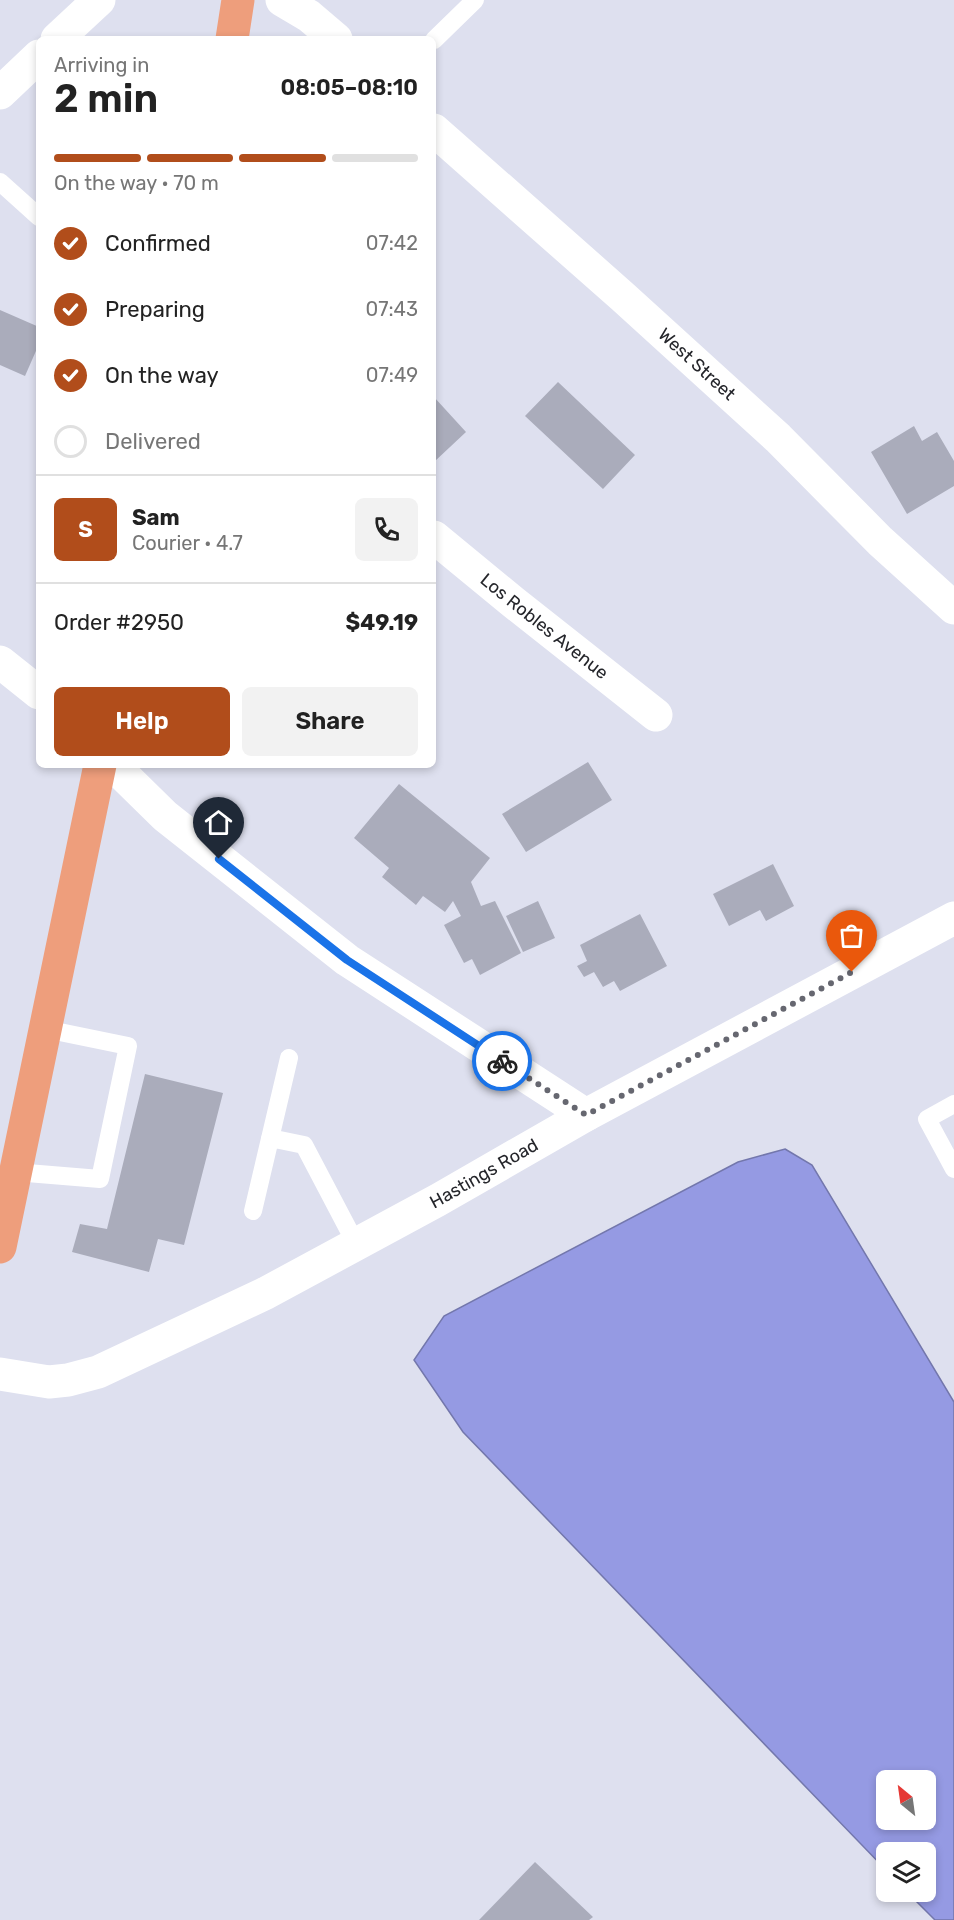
<!DOCTYPE html>
<meta charset="utf-8">
<style>
:root{--surface:#fff;--page:#f2f2f2;--text:#222;--muted:#767676;--line:#e0e0e0;--accent:#b14d1b}
body{margin:0;font-family:Rubik,sans-serif;background:var(--page);color:var(--text);height:100vh;display:flex;flex-direction:column;font-size:22px;white-space:nowrap}
*{box-sizing:border-box;margin:0}
p{font-size:20px;color:var(--muted)}
.icon{flex:none;width:33px;height:33px;fill:none;stroke:currentColor;stroke-width:2;stroke-linecap:round;stroke-linejoin:round}
.map{position:relative;flex:1;overflow:hidden}
.panel{position:absolute;left:36px;top:36px;width:400px;height:732px;display:flex;flex-direction:column;background:var(--surface);border-radius:9px;box-shadow:0 3px 9px #0003}
.panel>*{flex:none}
.needle{width:39px;rotate:331deg}
.fabs{position:absolute;left:876px;top:1770px;display:grid;gap:12px}
.fabs a{display:grid;place-items:center;width:60px;height:60px;border-radius:9px;background:var(--surface);box-shadow:0 3px 9px #0003;font-size:30px}
.pin{position:absolute;display:grid;place-items:center;width:51px;height:51px;color:#fff;margin:-62px -26px;border-radius:50% 50% 50% 0;rotate:-45deg;box-shadow:0 0 6px #0007}
.pin .icon{rotate:45deg}
.courier{position:absolute;display:grid;place-items:center;width:60px;height:60px;margin:-30px;border:4px solid #1a73e8;border-radius:50%;background:#fff;color:#222;box-shadow:0 2px 8px #0007}
.summary em{font-style:normal;font-weight:600}
.summary div{display:flex;flex-direction:column-reverse}
.summary{display:flex;align-items:center;justify-content:space-between;height:102px;padding:0 18px}
h1{font-size:39px;font-weight:600;line-height:45px}
.bar{display:grid;grid-template-columns:repeat(4,1fr);gap:9px 6px;align-content:center;height:72px;padding:0 18px}
.bar i{height:8px;border-radius:4px;background:var(--line)}
.bar .active{background:var(--accent)}
.bar p{grid-column:span 4}
.line{display:flex;align-items:center;gap:15px;padding:0 18px;border-top:2px solid var(--line)}
.line div{flex:1}
.round{display:grid;place-items:center;flex:none;width:63px;height:63px;border-radius:9px;background:var(--page)}
ol{padding:0 18px;list-style:none}
li{display:flex;align-items:center;gap:18px;height:66px}
li p{margin-inline-start:auto}
li .icon{padding:6px;border-radius:50%;background:var(--accent);color:#fff;stroke-width:4}
li:last-child{color:var(--muted)}
li i{width:33px;height:33px;border:3px solid var(--line);border-radius:50%}
.button{display:flex;gap:12px;margin-top:auto;padding:12px 18px}
.button a{flex:1;height:69px;border-radius:9px;background:var(--accent);color:#fff;font-size:24px;font-weight:600;line-height:69px;text-align:center}
.button a+a{background:var(--page);color:var(--text)}
.map>svg:first-child{display:block}
.water{fill:#959ae3;stroke:#7377ac;stroke-width:1.5;fill-rule:evenodd}
.building{fill:#aaacbb}
.lines{fill:none;stroke-linecap:round;stroke-linejoin:round}
.service{stroke:#fff;stroke-width:18}
.minor{stroke:#fff;stroke-width:33}
.tertiary{stroke:#fff;stroke-width:33}
.trunk{stroke:#ee9e7c;stroke-width:33}
.done{stroke:#666770;stroke-width:6;stroke-dasharray:0 10.8}
.route{stroke:#1a73e8;stroke-width:8}
.labels{text-anchor:middle;dominant-baseline:central;stroke-width:6;stroke-linejoin:round;paint-order:stroke}
.street-label{font-size:18px;fill:#25262b;stroke:#fff}
</style>
<div class="map">
<svg width="954" height="1920" viewBox="0 0 954 1920">
<rect width="100%" height="100%" fill="#dee0ef"/>
<!-- water -->
<path class="water" d="M785 1149 812 1165 954 1402V1920H935L907 1892H926V1852H886V1870L463 1432 414 1360 444 1316 738 1162ZM886 1780H926V1820H886Z"/>
<!-- building -->
<path class="building" d="M0 310 39 327V344L25 376 0 365Z
M558 382 635 455 603 489 525 416Z
M434 397 466 432 434 462Z
M914 426 922 441 937 432 954 461V486L907 514 871 452Z
M588 762 612 800 526 852 502 814Z
M399 784 490 858 471 882 481 906 495 901 521 953 480 975 472 959 464 963 444 925 461 916 453 901 445 912 423 896 416 905 382 877 389 868 354 838Z
M773 864 794 906 766 921 760 910 729 926 713 894Z
M538 901 555 938 523 952 506 916Z
M640 914 667 966 620 991 614 981 603 987 594 972 584 977 577 966 587 961 580 945Z
M145 1074 223 1093 184 1245 158 1239 149 1272 72 1252 80 1224 107 1229Z
M535 1862 593 1917 589 1920H479Z"/>
<g class="lines">
<!-- service -->
<path class="service" d="M434 40 475 0
M0 182 39 217
M954 1104 927 1119 954 1169
M270 1138 304 1145 356 1244
M15 1172 100 1179 128 1046 45 1029
M253 1211 289 1058"/>
<!-- minor -->
<g class="minor">
<path d="M282 0 309 16 336 39"/>
<path id="s1" d="M434 130 623 297 778 438 880 541 954 608"/>
<path id="s2" d="M434 537 513 602 656 715"/>
<path d="M0 662 39 693"/>
<path d="M113 765 165 816 347 960 586 1115"/>
</g>
<!-- tertiary -->
<g class="tertiary">
<path d="M57 39 99 0"/>
<path d="M0 93 39 56"/>
<path id="s3" d="M0 1374 49 1382 68 1380 98 1372 266 1293 438 1200 586 1115 954 918"/>
</g>
<!-- trunk -->
<path class="trunk" d="M232 39 238 0
M0 1247 100 765"/>
</g>
<g class="lines">
<!-- done -->
<path class="done" d="M502 1061 586 1115 852 972"/>
<!-- route -->
<path class="route" d="M219 859 347 960 502 1061"/>
</g>
<g class="labels">
<!-- street labels -->
<g class="street-label">
<text stroke="none"><textPath href="#s1" startOffset="352">West Street</textPath></text>
<text stroke="none"><textPath href="#s2" startOffset="142">Los Robles Avenue</textPath></text>
<text stroke="none"><textPath href="#s3" startOffset="534">Hastings Road</textPath></text>
</g>
</g>
</svg>
<div class="fabs">
<a><svg class="needle" viewBox="-14 -14 28 28"><path d="M0-13l5 13h-10z" fill="#e53935"/><path d="M0 13l5-13h-10z" fill="#767676"/></svg></a>
<a><svg class="icon" aria-label="layers" viewBox="0 0 24 24"><path d="M12 4l9 5-9 5-9-5zM3 14l9 5 9-5"/></svg></a>
</div>
<div class="pin" style="left:852px;top:972px;background:#ea580c"><svg class="icon" aria-label="bag" viewBox="0 0 24 24"><path d="M5 8h14l-1 12H6zM9 8a3 3 0 0 1 6 0"/></svg></div>
<div class="pin" style="left:219px;top:859px;background:#1f2937"><svg class="icon" aria-label="home" viewBox="0 0 24 24"><path d="M3 11l9-7 9 7M6 9v11h12V9"/></svg></div>
<div class="courier" style="left:502px;top:1061px"><svg class="icon" aria-label="bike" viewBox="0 0 24 24"><circle cx="6" cy="16" r="4"/><circle cx="18" cy="16" r="4"/><path d="M6 16l4-8h5l3 8M10 8l3 8H6M13 5h3"/></svg></div>
<section class="panel">
<div class="summary"><div><h1>2 min</h1><p>Arriving in</p></div><em>08:05–08:10</em></div>
<div class="bar"><i class="active"></i><i class="active"></i><i class="active"></i><i></i><p>On the way · 70 m</p></div>
<ol>
<li><svg class="icon" aria-label="check" viewBox="0 0 24 24"><path d="M5 12l5 5 9-10"/></svg>Confirmed<p>07:42</p></li>
<li><svg class="icon" aria-label="check" viewBox="0 0 24 24"><path d="M5 12l5 5 9-10"/></svg>Preparing<p>07:43</p></li>
<li><svg class="icon" aria-label="check" viewBox="0 0 24 24"><path d="M5 12l5 5 9-10"/></svg>On the way<p>07:49</p></li>
<li><i></i>Delivered</li>
</ol>
<div class="line" style="height:108px"><b class="round" style="background:var(--accent);color:#fff">S</b><div><b>Sam</b><p>Courier · 4.7</p></div><a class="round"><svg class="icon" aria-label="phone" viewBox="0 0 24 24"><path d="M5 4h4l2 5-3 2q2 4 5 5l2-3 5 2v4C11 20 4 13 5 4z"/></svg></a></div>
<div class="line" style="height:78px"><div>Order #2950</div><b>$49.19</b></div>
<div class="button"><a>Help</a><a>Share</a></div>
</section>
</div>
